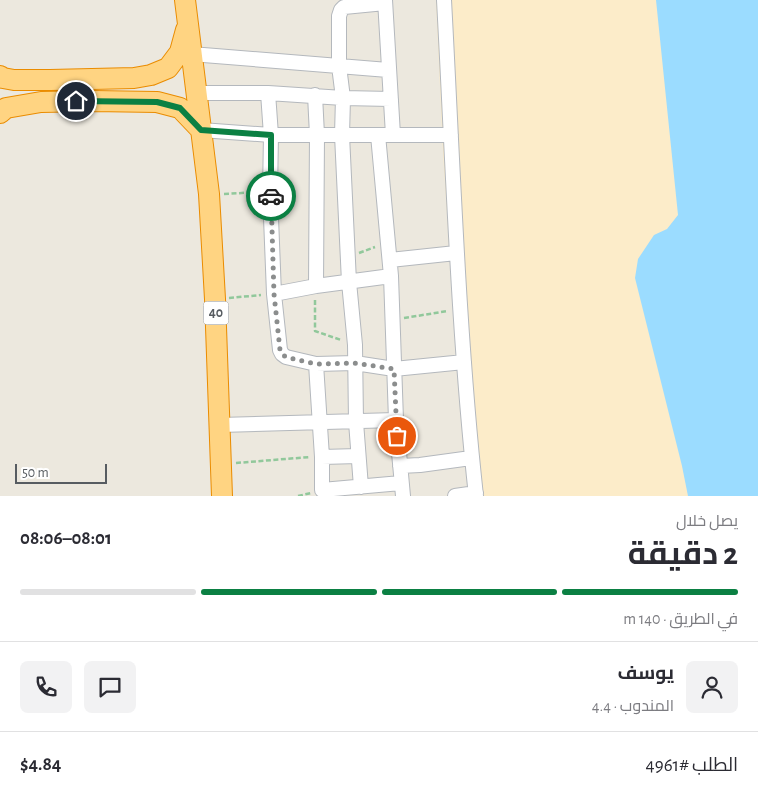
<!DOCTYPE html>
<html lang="ar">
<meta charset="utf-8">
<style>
:root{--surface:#fff;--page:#f2f2f3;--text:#2b2b33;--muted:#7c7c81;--line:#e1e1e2;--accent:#0b8043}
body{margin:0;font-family:"Alegreya Sans",Cairo,sans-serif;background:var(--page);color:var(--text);direction:rtl;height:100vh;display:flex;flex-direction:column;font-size:19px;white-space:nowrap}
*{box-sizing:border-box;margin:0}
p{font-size:16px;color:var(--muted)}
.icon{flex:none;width:28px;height:28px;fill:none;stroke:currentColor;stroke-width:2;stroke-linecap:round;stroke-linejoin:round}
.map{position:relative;height:496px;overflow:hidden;direction:ltr}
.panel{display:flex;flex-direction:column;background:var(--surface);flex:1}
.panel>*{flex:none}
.scale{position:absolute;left:15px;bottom:12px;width:92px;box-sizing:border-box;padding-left:5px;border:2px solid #575c61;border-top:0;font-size:14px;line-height:18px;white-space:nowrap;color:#575c61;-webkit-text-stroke:4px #fff;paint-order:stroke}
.pin{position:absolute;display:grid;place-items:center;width:42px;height:42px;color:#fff;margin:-21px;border:2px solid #fff;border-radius:50%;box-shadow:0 1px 5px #0007}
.courier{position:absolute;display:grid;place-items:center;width:50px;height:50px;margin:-25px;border:4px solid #0b8043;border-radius:50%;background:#fff;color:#222;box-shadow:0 1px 6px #0007}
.summary em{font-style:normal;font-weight:700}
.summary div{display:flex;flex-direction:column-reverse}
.summary{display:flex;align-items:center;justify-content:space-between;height:85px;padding:0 20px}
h1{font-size:32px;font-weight:700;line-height:38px}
.bar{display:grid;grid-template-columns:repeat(4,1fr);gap:8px 5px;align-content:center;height:60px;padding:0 20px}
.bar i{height:6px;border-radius:4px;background:var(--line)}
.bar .current{background:var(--accent)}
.bar p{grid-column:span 4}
.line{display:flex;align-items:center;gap:12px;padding:0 20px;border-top:1px solid var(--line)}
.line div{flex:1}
.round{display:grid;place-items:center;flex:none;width:52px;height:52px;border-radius:8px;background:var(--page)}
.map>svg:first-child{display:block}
.sand{fill:#fcecc9}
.water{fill:#9bdcff}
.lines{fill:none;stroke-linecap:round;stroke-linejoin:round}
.minor-casing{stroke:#b4b8bd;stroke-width:16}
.highway-casing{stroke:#ea8c00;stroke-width:22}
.path{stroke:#91c89b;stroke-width:2.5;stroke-dasharray:5 2.5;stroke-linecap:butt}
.minor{stroke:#fff;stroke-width:14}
.highway{stroke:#ffd482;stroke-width:20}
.done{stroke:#8b8d8d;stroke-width:5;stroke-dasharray:0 9}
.route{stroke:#0b8043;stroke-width:6}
.labels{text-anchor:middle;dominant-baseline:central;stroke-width:4.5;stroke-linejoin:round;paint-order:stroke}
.shield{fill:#fff;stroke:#898d90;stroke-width:1}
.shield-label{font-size:14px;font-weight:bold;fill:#575c61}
</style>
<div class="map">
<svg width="758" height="496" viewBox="0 0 758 496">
<rect width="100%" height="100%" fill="#ece8de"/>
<!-- sand -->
<path class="sand" d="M436 0H712L752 496H471L455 339 443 152Z"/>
<!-- water -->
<path class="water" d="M656 0H758V496H688L682 466 635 278 638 259 654 235 667 229 678 215Z"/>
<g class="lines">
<defs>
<path id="minor" d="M385 0 393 135
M444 0C453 165 458 331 476 496
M191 54 388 70
M197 93H268L343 98 391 99
M268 93 271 135 270 192 274 294 280 350 282 354 286 357 316 364 355 363 394 369 464 362
M315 95 317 135 316 286
M201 130 271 135H451
M378 135 391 276 396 420 403 496
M390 260 456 253
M274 294 316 286 391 276
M316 364 322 457V490L401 483
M220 425 396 420
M322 457 358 456
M400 466 420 465 471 458
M361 487 356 422 355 345 349 282 342 135 343 98 339 66V16L341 10 344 7 385 3
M455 496 476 493"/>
<path id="highway" d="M185 0 209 194 215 299 222 496
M0 76 3 78 14 80H50L134 78 151 75 168 68 180 52 186 30
M0 113 6 108 41 102 93 101 157 102 180 108 201 130"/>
</defs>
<!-- minor casing -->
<use href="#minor" class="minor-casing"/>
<!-- highway casing -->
<use href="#highway" class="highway-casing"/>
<!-- path -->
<path class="path" d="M224 194 259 192
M359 253 375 247
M229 298 261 295
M315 300V331L341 340
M404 318 448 311
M236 463 310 457
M298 496 311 493"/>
<!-- minor -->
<use href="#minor" class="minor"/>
<!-- highway -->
<use href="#highway" class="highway"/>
</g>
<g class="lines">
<!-- done -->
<path class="done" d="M271 196 274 294 280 350 282 354 286 357 316 364 354 363 394 369 397 436"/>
<!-- route -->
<path class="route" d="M76 101 157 102 180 108 201 130 271 135V196"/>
</g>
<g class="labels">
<!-- shield labels -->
<rect class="shield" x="203.5" y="301.5" width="25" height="23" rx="4"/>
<g class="shield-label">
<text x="216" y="313">40</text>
</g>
</g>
</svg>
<div class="scale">50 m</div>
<div class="pin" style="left:397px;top:436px;background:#ea580c"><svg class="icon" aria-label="bag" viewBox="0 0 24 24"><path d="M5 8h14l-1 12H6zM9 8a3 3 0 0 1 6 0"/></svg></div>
<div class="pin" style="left:76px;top:101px;background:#1f2937"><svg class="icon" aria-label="home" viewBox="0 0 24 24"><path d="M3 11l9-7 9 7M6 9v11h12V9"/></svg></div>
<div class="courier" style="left:271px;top:196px"><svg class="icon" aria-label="car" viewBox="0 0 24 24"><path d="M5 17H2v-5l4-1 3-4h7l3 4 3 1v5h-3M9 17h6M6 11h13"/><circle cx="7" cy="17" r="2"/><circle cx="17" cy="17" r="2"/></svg></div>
</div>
<section class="panel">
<div class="summary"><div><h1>2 دقيقة</h1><p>يصل خلال</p></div><em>08:01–08:06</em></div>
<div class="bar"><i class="current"></i><i class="current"></i><i class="current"></i><i></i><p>في الطريق · 140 m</p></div>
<div class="line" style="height:90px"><a class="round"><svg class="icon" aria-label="person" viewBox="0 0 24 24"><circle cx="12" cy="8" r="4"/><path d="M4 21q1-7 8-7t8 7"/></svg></a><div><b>يوسف</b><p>المندوب · 4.4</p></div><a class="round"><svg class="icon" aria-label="chat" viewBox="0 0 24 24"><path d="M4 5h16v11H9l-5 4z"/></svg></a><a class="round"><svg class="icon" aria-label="phone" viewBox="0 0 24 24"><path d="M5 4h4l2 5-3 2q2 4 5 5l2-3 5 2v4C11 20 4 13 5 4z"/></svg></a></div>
<div class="line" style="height:65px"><div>الطلب #4961</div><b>$4.84</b></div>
</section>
